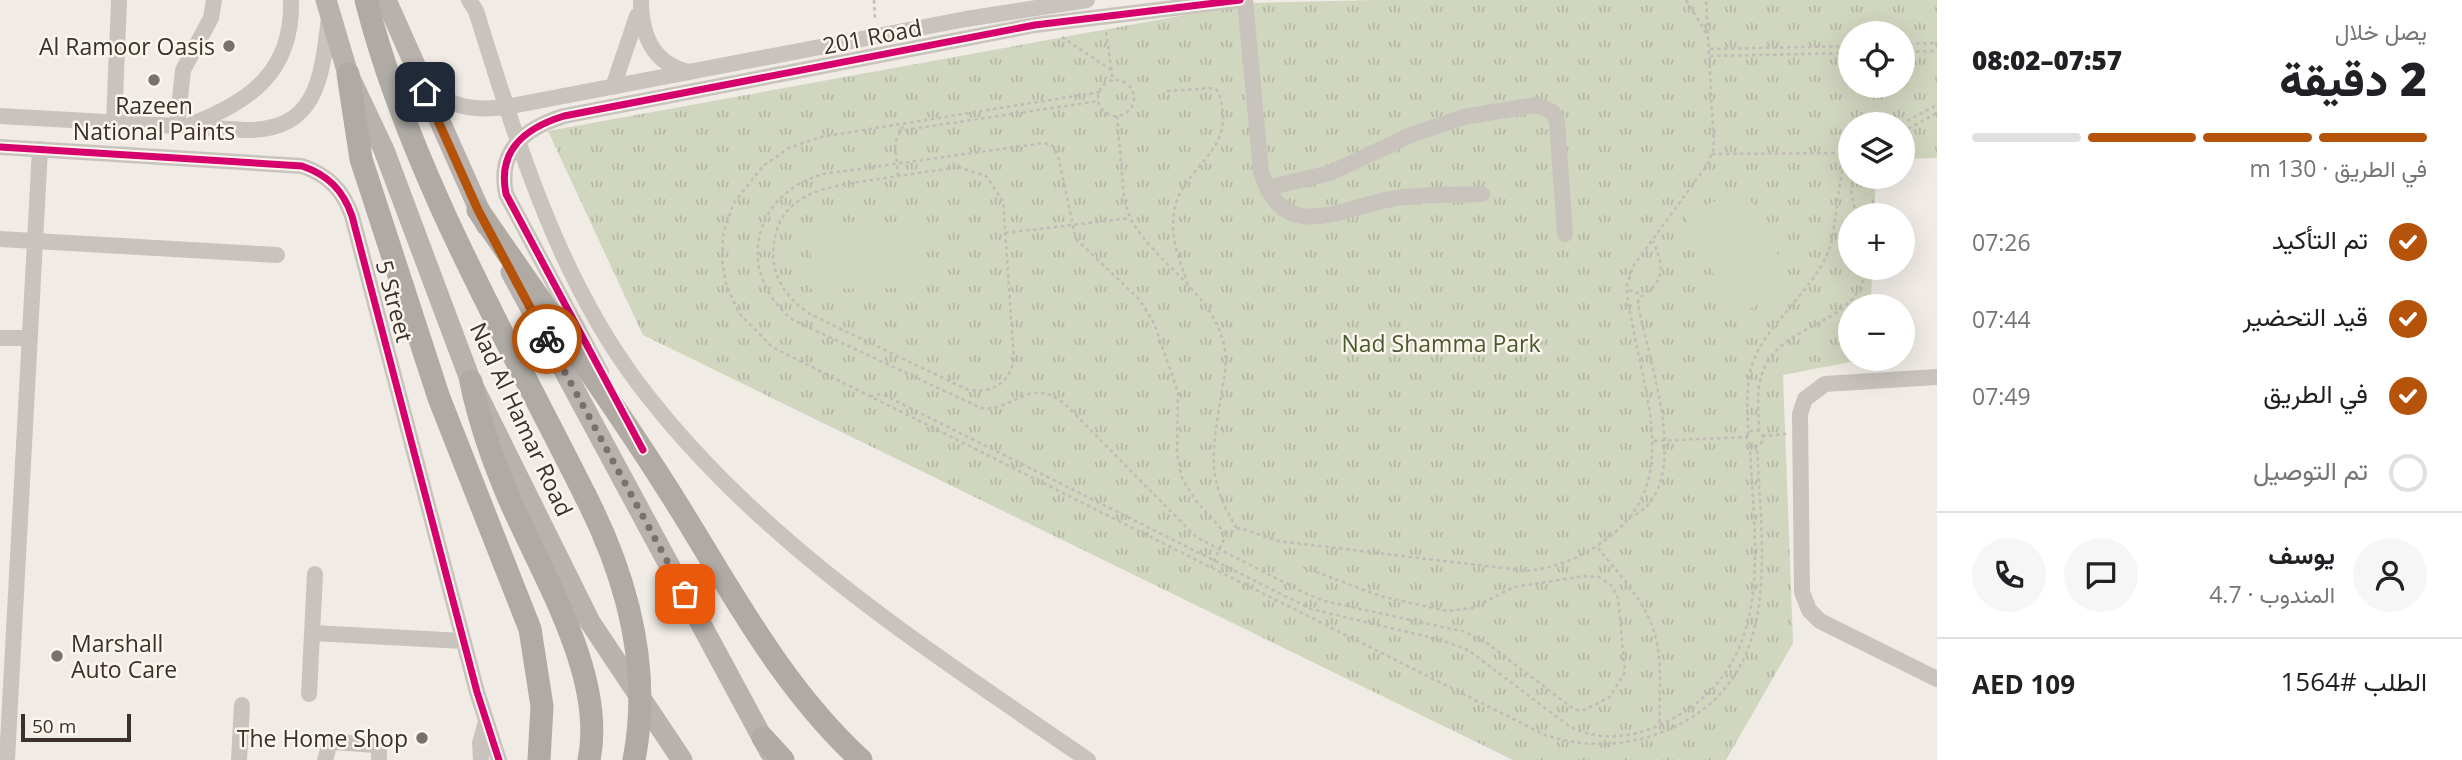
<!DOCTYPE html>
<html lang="ar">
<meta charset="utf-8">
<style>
:root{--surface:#fff;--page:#f6f6f6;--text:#202124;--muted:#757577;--line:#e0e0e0;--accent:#b45309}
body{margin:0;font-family:"Open Sans",Vazirmatn,sans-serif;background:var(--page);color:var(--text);direction:rtl;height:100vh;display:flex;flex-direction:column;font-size:26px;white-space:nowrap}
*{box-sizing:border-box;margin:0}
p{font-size:23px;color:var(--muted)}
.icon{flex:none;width:38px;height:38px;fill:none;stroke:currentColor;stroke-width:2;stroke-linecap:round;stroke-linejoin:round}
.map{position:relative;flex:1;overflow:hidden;direction:ltr}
.drawer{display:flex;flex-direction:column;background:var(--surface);width:525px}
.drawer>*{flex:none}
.tools{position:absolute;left:1838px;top:21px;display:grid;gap:14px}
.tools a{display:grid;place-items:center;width:77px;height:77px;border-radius:50%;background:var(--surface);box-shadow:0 7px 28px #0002;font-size:35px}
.scale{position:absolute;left:21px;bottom:18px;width:110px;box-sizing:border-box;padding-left:7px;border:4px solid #3b302b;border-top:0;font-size:19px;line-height:24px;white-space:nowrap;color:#3b302b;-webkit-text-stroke:5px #fbf5ee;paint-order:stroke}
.pin{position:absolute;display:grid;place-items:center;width:60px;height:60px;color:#fff;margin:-30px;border-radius:14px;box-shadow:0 4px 10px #0006}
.courier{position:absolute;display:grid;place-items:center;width:70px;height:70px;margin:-35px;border:5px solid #b45309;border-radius:50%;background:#fff;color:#222;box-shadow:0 2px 9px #0007}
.overview em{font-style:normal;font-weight:800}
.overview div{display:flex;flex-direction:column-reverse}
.overview{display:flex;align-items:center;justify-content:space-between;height:119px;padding:0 35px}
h1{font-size:46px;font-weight:800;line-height:52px}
.bar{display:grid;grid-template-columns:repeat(4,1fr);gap:10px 7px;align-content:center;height:84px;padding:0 35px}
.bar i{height:9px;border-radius:5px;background:var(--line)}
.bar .current{background:var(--accent)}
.bar p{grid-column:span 4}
.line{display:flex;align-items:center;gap:18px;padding:0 35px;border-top:2px solid var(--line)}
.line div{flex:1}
.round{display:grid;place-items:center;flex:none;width:74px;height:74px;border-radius:37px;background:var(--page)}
ol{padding:0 35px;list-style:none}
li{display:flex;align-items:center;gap:21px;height:77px}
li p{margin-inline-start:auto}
li .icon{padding:7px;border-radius:50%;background:var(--accent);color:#fff;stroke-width:4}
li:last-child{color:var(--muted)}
li i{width:38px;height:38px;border:4px solid var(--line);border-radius:50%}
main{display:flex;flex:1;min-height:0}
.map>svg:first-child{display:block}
.grass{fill:url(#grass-tufts);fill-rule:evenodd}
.pitch{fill:#d1d6bf}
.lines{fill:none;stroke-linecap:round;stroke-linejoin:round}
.path{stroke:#c2bbb6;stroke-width:2.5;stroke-dasharray:3.5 3.5;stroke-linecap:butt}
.minor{stroke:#c9c3be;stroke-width:16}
.major{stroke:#b8b1ad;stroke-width:21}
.highway{stroke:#afaaa4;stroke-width:23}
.highway-bridge{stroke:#afaaa4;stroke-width:23}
.cycleway-casing{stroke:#fbf5ee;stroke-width:11}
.cycleway{stroke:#d6006c;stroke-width:7}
.done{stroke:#7a716c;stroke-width:7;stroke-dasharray:0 12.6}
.route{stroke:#b45309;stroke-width:9}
.poi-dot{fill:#7a716c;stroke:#fbf5ee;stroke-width:2.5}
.labels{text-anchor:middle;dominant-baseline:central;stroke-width:5;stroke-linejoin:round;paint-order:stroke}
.street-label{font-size:23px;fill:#3b302b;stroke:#fbf5ee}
.poi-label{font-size:23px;fill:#3b302b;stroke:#fbf5ee;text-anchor:end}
.park-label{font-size:23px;fill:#4a5a2e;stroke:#fbf5ee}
</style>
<main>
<section class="drawer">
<div class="overview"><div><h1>2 دقيقة</h1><p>يصل خلال</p></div><em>07:57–08:02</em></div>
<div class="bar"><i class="current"></i><i class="current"></i><i class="current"></i><i></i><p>في الطريق · 130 m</p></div>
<ol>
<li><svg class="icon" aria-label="check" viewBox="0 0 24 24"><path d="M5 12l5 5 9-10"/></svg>تم التأكيد<p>07:26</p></li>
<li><svg class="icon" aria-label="check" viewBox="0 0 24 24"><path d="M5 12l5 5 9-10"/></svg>قيد التحضير<p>07:44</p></li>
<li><svg class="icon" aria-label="check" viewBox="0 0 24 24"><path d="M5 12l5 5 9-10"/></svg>في الطريق<p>07:49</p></li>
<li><i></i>تم التوصيل</li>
</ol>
<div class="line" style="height:126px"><a class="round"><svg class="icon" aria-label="person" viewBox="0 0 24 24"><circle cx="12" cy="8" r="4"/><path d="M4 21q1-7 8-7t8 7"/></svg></a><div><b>يوسف</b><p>المندوب · 4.7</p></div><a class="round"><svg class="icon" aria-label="chat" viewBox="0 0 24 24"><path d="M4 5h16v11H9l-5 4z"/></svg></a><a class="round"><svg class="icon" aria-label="phone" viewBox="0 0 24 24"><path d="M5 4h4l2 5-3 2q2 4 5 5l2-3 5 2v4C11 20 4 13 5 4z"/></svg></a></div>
<div class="line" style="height:91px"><div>الطلب #1564</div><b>AED 109</b></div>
</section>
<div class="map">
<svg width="1937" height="760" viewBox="0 0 1937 760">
<defs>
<pattern id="grass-tufts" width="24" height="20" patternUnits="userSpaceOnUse" patternTransform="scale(1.75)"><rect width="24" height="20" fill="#d1d6bf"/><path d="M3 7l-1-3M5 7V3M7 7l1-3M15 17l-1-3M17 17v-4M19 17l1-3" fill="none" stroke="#b4b8a4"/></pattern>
</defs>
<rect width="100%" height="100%" fill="#f0ebe5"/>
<!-- grass -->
<path class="grass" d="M1377 0H1937V158L1902 159V124H1850V177H1876L1874 215H1850V268H1872L1871 306H1850V359H1866L1783 375 1793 643 1726 760H1513L643 335 548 131 1251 3ZM1850 33H1902V86H1850Z"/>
<!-- pitch -->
<path class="pitch" d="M1744 187 1794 287 1735 316 1685 216Z
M922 222V288L811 289V223Z"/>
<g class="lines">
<!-- path -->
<path class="path" d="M874 0 875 21
M1686 0 1707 34
M1106 32 1113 81
M1062 37 1111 70
M1902 44 1937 43
M1710 49 1850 46
M1902 52 1937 51
M1710 56 1850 53
M1098 98a18 18 0 1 1 36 0a18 18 0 1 1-36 0Z
M1167 91 1215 88C1221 95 1221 101 1222 108 1230 151 1188 166 1176 203 1167 233 1180 260 1189 288
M1100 92 820 137 789 148 763 166 733 204 723 235 722 260 726 284 739 313 772 347 1545 735C1586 748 1625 747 1665 731 1787 681 1761 551 1757 445
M1117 116 1124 198 1130 218C1154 262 1210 291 1223 341 1228 357 1225 373 1222 389 1214 446 1203 476 1237 528
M1901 124 1937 105
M898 131 1099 101
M1902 132 1937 113
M1712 154 1849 153
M958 167 986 176 1003 201 1014 361C1008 384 990 395 966 389L810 314C789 300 773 280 773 253 775 190 831 186 879 179 905 175 932 171 958 167Z
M898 176 895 143 903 126
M1854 177 1851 191 1856 215
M1005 233 1130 218
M1629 290 1642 295
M870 396 882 394 1311 609 1441 640 1468 650 1569 726C1599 742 1632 738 1662 724 1779 669 1754 551 1750 445
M1747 438a8 8 0 1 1 16 0a8 8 0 1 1-16 0Z
M1759 431C1759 414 1756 394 1761 377 1777 320 1858 329 1866 268
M1748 435C1748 412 1745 387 1752 365 1764 326 1812 293 1829 250 1837 229 1838 163 1850 152
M1762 436 1787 434
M1654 441 1747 437
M1629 518C1699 488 1646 358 1638 302 1641 295 1644 294 1650 290 1667 276 1660 258 1653 241
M1226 534 1196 501 1182 478 1177 454 1178 392 1154 323 1139 299 1076 239 1058 156 1053 146 1044 143 823 174C752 194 734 273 793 320L981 408C1015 412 1030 373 1067 406L1196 537 1307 594 1324 601 1466 632 1488 644 1575 710H1584L1610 697 1625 672 1618 598 1611 585 1599 577 1584 576 1514 587 1472 608 1447 611 1380 596 1303 567
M1598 548C1620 576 1648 603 1656 639 1663 668 1658 703 1660 732
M1211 568 1226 534 1240 528 1278 541 1527 571C1561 567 1588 555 1614 533 1677 481 1646 399 1634 332 1631 316 1626 300 1627 285L1634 265 1707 165 1714 148 1706 0"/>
<!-- minor -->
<path class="minor" d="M469 0 476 11C516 138 556 274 637 382 756 541 927 649 1088 760
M641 0C641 35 653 65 690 72
M1245 0 1261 171C1282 248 1345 206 1396 198 1425 194 1454 195 1482 194
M425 82C447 108 474 111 506 107L966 19 1087 0
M613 87 637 16
M0 116 246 130C319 131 322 74 329 17
M114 123 119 0
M192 124C252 101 293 70 291 0
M177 126 183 70 211 18 214 0
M0 147 302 166C328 175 343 190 352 216L477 692 499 760
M1267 188 1330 173 1411 135 1463 117 1536 105 1553 112 1557 121 1565 234
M0 239 277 255
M0 338H30
M601 372 506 194C497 150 525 128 564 116L1035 25 1240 0
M1937 377 1825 384 1805 399 1800 414 1802 592 1809 610 1820 621 1937 679
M312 633 464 641
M309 694 315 574
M7 760 40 149
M239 760 242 705
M325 760 329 746 335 742 375 745 379 750V760
M481 760 480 743 486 722"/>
<!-- major -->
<path class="major" d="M326 0 348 74 384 150 471 382 590 622 682 760
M386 0 486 225
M511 272 770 752"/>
<!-- highway -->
<path class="highway" d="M366 0C409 170 507 339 585 495
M348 74 361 159 439 398 530 629 542 706 539 760
M478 210C541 302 607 393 667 488 727 582 778 684 861 760
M471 382C480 424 494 464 511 503 544 578 606 678 589 760
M763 738 783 760"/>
<!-- highway-bridge -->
<path class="highway-bridge" d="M585 495C627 577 652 667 634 760"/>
<defs>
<path id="cycleway" d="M0 147 302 166C328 175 343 190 352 216L477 692 499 760
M643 450 506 194C497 150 525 128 564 116L1035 25 1240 0"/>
</defs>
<!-- cycleway casing -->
<use href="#cycleway" class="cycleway-casing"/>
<!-- cycleway -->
<use href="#cycleway" class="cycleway"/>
</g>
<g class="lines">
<!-- done -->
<path class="done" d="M547 339 685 594"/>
<!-- route -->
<path class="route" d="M425 92 478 210 547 339"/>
</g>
<!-- markers -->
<g class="poi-dot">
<circle cx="229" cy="46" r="7"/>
<circle cx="154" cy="80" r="7"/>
<circle cx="57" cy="656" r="7"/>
<circle cx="422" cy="738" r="7"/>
</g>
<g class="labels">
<!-- street labels -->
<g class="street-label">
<text transform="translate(872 36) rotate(-11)">201 Road</text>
<text transform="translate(395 301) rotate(75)">5 Street</text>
<text transform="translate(522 419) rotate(65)">Nad Al Hamar Road</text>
</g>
<!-- poi labels -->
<g class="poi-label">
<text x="215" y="46">Al Ramoor Oasis</text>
<text x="154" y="105" text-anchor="middle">Razeen<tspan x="154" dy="26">National Paints</tspan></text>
<text x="71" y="643" text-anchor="start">Marshall<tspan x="71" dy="26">Auto Care</tspan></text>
<text x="408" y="738">The Home Shop</text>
</g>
<!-- park labels -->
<g class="park-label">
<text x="1441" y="343">Nad Shamma Park</text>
</g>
</g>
</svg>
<div class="tools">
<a><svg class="icon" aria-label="locate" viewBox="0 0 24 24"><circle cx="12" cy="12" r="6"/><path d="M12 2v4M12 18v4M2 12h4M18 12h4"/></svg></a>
<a><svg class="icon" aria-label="layers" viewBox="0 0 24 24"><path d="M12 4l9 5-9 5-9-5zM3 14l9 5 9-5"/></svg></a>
<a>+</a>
<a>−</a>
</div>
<div class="scale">50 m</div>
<div class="pin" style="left:685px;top:594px;background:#ea580c"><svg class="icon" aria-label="bag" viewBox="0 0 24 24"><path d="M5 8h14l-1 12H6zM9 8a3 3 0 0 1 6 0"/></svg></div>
<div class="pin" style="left:425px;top:92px;background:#1f2937"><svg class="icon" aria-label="home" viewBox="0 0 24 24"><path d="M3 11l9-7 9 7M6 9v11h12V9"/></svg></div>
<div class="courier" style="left:547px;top:339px"><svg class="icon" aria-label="bike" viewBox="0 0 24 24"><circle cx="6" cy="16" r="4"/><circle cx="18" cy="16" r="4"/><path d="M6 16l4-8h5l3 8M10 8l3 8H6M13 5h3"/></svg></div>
</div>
</main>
